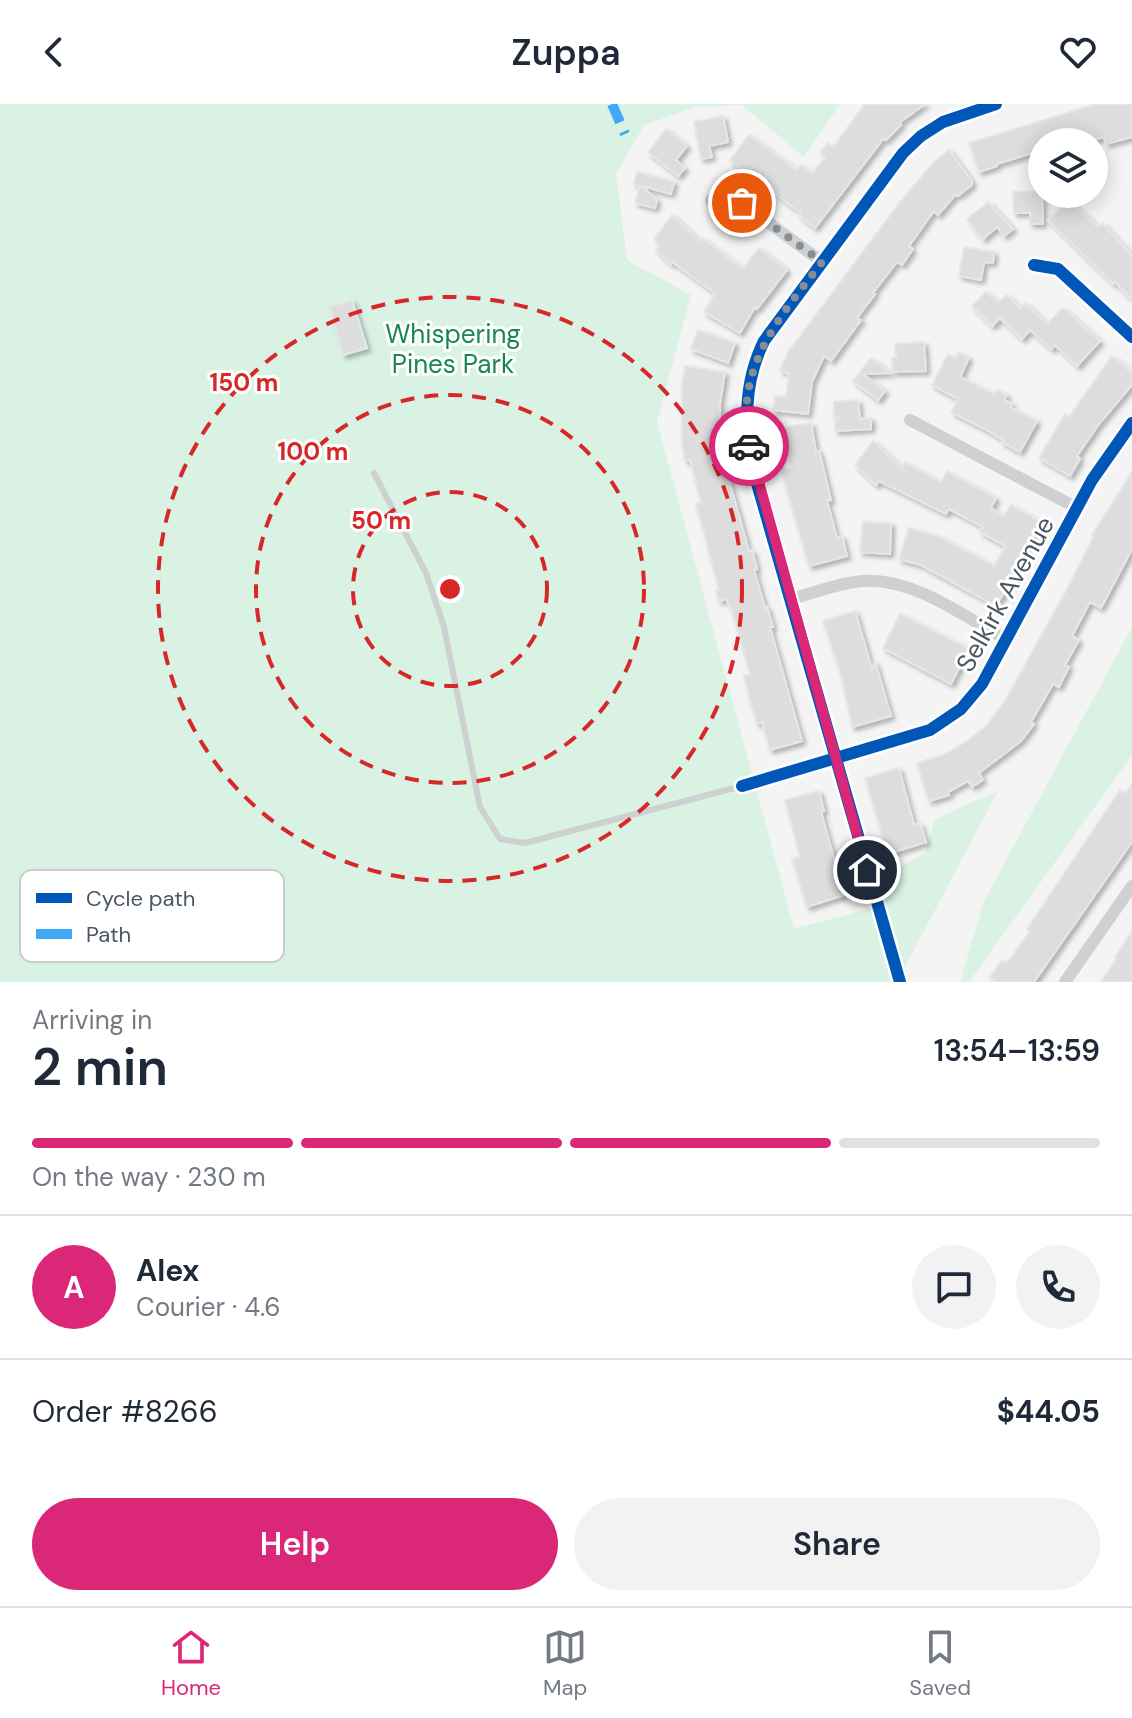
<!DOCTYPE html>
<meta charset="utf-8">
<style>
:root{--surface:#fff;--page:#f2f2f3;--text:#1f2937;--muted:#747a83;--line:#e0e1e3;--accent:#db2777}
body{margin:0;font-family:"DM Sans",sans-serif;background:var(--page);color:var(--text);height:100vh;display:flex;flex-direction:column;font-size:30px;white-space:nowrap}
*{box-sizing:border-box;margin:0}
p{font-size:26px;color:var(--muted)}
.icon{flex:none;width:44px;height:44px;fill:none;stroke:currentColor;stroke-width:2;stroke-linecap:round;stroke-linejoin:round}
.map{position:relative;height:878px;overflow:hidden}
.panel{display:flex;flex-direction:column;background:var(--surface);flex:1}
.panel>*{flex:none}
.tools{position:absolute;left:1028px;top:24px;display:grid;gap:16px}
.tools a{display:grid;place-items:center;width:80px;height:80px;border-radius:50%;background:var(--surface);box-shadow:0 4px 20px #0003;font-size:40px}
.pin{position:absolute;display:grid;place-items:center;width:68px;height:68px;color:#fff;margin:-34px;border:4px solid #fff;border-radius:50%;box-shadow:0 2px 8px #0007}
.courier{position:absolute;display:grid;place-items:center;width:80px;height:80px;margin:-40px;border:6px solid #db2777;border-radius:50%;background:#fff;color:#222;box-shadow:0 2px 10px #0007}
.overview em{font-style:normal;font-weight:600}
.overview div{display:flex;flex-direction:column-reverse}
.overview{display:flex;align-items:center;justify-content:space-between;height:136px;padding:0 32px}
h1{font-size:52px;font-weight:600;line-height:60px}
.bar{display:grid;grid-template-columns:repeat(4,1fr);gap:12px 8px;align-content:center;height:96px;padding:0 32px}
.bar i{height:10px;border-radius:6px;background:var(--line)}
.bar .selected{background:var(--accent)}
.bar p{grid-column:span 4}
.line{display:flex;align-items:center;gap:20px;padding:0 32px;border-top:2px solid var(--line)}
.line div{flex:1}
.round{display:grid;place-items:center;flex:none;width:84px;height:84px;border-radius:42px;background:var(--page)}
.primary-button{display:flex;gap:16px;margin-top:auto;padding:16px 32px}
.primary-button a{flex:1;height:92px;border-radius:48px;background:var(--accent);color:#fff;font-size:32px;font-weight:600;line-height:92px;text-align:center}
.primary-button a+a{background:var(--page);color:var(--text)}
header{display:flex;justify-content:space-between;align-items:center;height:104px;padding:0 32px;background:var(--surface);font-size:36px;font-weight:600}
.dock{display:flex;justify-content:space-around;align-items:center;height:112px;border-top:2px solid var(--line);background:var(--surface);font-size:22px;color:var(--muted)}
.dock a{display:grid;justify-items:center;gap:4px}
.dock .selected{color:var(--accent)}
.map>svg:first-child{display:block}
.green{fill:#d9f2e3}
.building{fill:#ddddde;stroke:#e5e6e7;stroke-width:2;filter:url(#shadow)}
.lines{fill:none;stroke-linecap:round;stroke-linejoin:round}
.service{stroke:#ced0d2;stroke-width:6}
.minor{stroke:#ced0d2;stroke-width:12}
.quiet{stroke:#3fa9f5;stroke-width:10;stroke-dasharray:20 10;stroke-linecap:butt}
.cycleway-casing{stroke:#fff;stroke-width:17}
.cycleway{stroke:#0057b8;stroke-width:12}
.done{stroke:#868d94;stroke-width:8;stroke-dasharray:0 14.4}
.route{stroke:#db2777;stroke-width:10}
.ring{fill:none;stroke:#d62828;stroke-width:4;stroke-dasharray:14 10}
.labels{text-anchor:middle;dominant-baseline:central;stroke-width:6;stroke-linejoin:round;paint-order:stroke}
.park-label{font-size:26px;fill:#17864f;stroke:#fff}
.street-label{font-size:26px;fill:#4a5661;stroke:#fff}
.key{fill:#fff;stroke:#c9ccd0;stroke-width:2}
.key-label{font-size:22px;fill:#4a5661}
.centre{fill:#d62828;stroke:#fff;stroke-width:4}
.ring-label{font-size:24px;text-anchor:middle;font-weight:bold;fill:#d62828;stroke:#fff;stroke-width:6;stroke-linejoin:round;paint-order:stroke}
</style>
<header><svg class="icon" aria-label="back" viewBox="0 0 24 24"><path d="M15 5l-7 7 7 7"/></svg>Zuppa<svg class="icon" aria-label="heart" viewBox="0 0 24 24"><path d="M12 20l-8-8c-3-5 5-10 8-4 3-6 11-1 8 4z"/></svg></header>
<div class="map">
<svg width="1132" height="878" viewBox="0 0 1132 878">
<defs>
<filter id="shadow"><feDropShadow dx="3.5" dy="3.5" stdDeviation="2" flood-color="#0004"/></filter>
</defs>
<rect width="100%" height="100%" fill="#f4f4f4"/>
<!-- green -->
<path class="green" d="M0 0H840L804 53 742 1 696 3 644 21 616 70 627 156 691 191 657 318 794 825 876 803 869 781 925 749 935 715 998 687 897 878H0Z
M1132 523V651L969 878H960L984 797Z"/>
<!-- building -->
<path class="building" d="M865 0H925L899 19 901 21 886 36 884 34 815 124 799 111 801 109 730 56 749 31 797 66 801 61 812 69 826 53 820 48 828 39 833 43Z
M1096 0H1132V33L1106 40 1104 33 1087 38H1042V46L997 60V62L979 68 969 39Z
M723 12 728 38 709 42 712 53 701 55 694 18Z
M666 25 687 42 676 56 685 64 678 72 648 48Z
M949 46 972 77V81L958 92 956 90 938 111 934 107 909 142 913 145 902 161 897 158 873 189 875 190 857 214 861 216 831 257 824 252 812 278 808 310 773 306 775 292 786 293 789 270 780 266 788 248 900 98 934 58Z
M637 68 674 78 671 90 642 82 657 96 655 104 635 99 640 81 634 80Z
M1042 87 1043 120H1030V109H1014L1013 88Z
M1069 96 1098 123 1102 119 1132 151V195L1115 178 1113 180 1048 116Z
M988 98 1013 125 1004 132 997 123 983 135 967 115Z
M672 111 700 137 702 134 743 165 759 144 787 166 757 205 755 203 740 229 704 208 715 189 672 158 671 160 656 146 660 141 654 135Z
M964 143 994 148 993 159 984 158 981 176 959 172Z
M986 188 998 199 1007 191 1020 204 1025 199 1047 220 1063 204 1100 237 1077 262 1055 241 1051 245 1030 226 1022 235 1000 214 992 222 972 202Z
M352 196 367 244 343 251 329 203Z
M698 226 735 239 728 259 691 245Z
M924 238 926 267 893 268 892 254H896L895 240Z
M959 248 969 254 960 273 994 290 997 286 1007 291 1004 296 1012 300 1010 303 1037 317 1020 348 1002 338 1003 336 985 325 951 308 958 295 932 281 948 250 956 254Z
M1112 252 1132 269V281L1099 320 1077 352 1080 355 1070 372 1039 354 1065 310 1069 313Z
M871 254 890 269 863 270 885 287 878 296 853 277Z
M685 262 725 268 720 299V327L725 362 749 447 752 446 757 465 754 466 765 504 767 503 773 523H770L802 637 770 646 762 618 757 620 751 600 744 572 750 570 731 504 726 495 719 497 716 487 719 486 696 400 701 399 690 356 685 357 682 340V281Z
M858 296 860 315 871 314V325L835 327V315L840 314 834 313V298Z
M811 319 816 348 819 347 831 396 827 397 837 434 842 432 847 452 809 462 781 366 791 363 785 344 776 346 773 325Z
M873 337 902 364 905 358 941 378 947 367 996 394 991 404 1004 412 1011 401 1042 418 1010 471 1013 473 996 502 921 461 899 455 909 424 938 432 994 462 1006 442 980 428 983 423 949 405 946 410 879 377 876 381 855 361Z
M1132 368V445L1101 504 1090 498 1072 532 1079 536 1065 561 1069 563 1059 583 1053 580 1031 618 1034 620 1021 637 979 669 983 676 972 683 968 677 948 688 949 691 929 697 917 659 943 651 964 639 986 622 1005 597 1067 485 1094 432 1092 431Z
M863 418 891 419 890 450 860 448Z
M855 507 872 565 875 558 891 612 852 623 842 574 823 517Z
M900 510 969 545 951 580 883 544Z
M899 664 914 721 920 719 926 738 888 750 865 674Z
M1132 680V738L1034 878H997L990 873 1002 856 1007 859 1030 827 1027 825 1120 686 1126 689Z
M819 687 824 707 821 708 844 791 807 803 792 755 800 753 785 696Z
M1132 827V878H1101L1117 854 1115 853Z"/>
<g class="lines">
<!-- service -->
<path class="service" d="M374 369 426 469 444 523 480 703 500 735 525 739 742 682"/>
<!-- minor -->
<path class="minor" d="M711 96 726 92 742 99 822 158
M1034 161 1058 165 1132 233
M910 316 1077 404
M789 496C813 489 838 479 863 477 914 474 963 512 1007 536
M742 682 930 626 961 605 982 580 1092 376 1132 319
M900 878 754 369C744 324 743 280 764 237L903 49 921 32 943 18 996 0
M1065 878 1132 782"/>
<!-- quiet -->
<path class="quiet" d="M612 0 625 30"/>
<defs>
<path id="cycleway" d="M1034 161 1058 165 1132 233
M742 682 930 626 961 605 982 580 1092 376 1132 319
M900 878 754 369C744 324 743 280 764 237L903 49 921 32 943 18 996 0"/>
</defs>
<!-- cycleway casing -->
<use href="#cycleway" class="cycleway-casing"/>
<!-- cycleway -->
<use href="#cycleway" class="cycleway"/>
</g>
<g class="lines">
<!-- done -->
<path class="done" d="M742 99 822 158C777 217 735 263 749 342"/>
<!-- route -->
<path class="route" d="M749 342 867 766"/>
</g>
<!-- distance rings -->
<g class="ring">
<circle cx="450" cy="485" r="97"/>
<circle cx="450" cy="485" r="194"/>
<circle cx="450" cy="485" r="292"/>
</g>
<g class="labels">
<!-- park labels -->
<g class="park-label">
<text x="453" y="230">Whispering<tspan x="453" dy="30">Pines Park</tspan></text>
</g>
<!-- street labels -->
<g class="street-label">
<text transform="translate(1005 490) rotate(-61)">Selkirk Avenue</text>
</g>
</g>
<!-- legend -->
<rect x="20" y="766" width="264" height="92" rx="12" class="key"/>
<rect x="36" y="789" width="36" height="10" fill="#0057b8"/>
<rect x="36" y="825" width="36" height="10" fill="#3fa9f5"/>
<g class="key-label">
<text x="86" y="802">Cycle path</text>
<text x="86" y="838">Path</text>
</g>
<circle cx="450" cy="485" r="12" class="centre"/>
<g class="ring-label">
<text x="244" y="287">150 m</text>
<text x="313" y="356">100 m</text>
<text x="381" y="425">50 m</text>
</g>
</svg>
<div class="tools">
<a><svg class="icon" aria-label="layers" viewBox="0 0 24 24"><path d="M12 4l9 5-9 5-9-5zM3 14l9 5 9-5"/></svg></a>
</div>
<div class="pin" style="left:742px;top:99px;background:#ea580c"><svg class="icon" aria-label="bag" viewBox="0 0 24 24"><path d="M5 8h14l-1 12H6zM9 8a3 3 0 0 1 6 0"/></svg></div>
<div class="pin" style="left:867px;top:766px;background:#1f2937"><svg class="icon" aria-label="home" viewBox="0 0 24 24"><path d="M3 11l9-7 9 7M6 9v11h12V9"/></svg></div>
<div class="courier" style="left:749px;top:342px"><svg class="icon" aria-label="car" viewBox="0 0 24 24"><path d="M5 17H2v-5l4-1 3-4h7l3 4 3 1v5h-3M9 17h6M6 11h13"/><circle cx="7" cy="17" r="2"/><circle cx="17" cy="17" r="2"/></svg></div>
</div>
<section class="panel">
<div class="overview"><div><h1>2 min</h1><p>Arriving in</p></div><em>13:54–13:59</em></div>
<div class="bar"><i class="selected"></i><i class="selected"></i><i class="selected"></i><i></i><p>On the way · 230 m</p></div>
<div class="line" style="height:144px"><b class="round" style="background:var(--accent);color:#fff">A</b><div><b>Alex</b><p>Courier · 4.6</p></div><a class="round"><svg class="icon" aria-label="chat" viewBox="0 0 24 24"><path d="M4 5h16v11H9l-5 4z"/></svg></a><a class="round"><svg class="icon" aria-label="phone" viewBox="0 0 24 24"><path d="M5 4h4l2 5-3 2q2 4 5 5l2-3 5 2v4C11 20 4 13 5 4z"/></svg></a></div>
<div class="line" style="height:104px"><div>Order #8266</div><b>$44.05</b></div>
<div class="primary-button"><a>Help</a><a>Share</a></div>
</section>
<nav class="dock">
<a class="selected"><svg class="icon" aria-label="home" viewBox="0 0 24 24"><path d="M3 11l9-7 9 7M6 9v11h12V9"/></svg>Home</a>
<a><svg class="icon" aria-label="map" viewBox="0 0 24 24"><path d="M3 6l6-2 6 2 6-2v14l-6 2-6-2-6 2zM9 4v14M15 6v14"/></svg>Map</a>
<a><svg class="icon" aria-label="saved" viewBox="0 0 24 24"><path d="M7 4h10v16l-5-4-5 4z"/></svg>Saved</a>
</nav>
